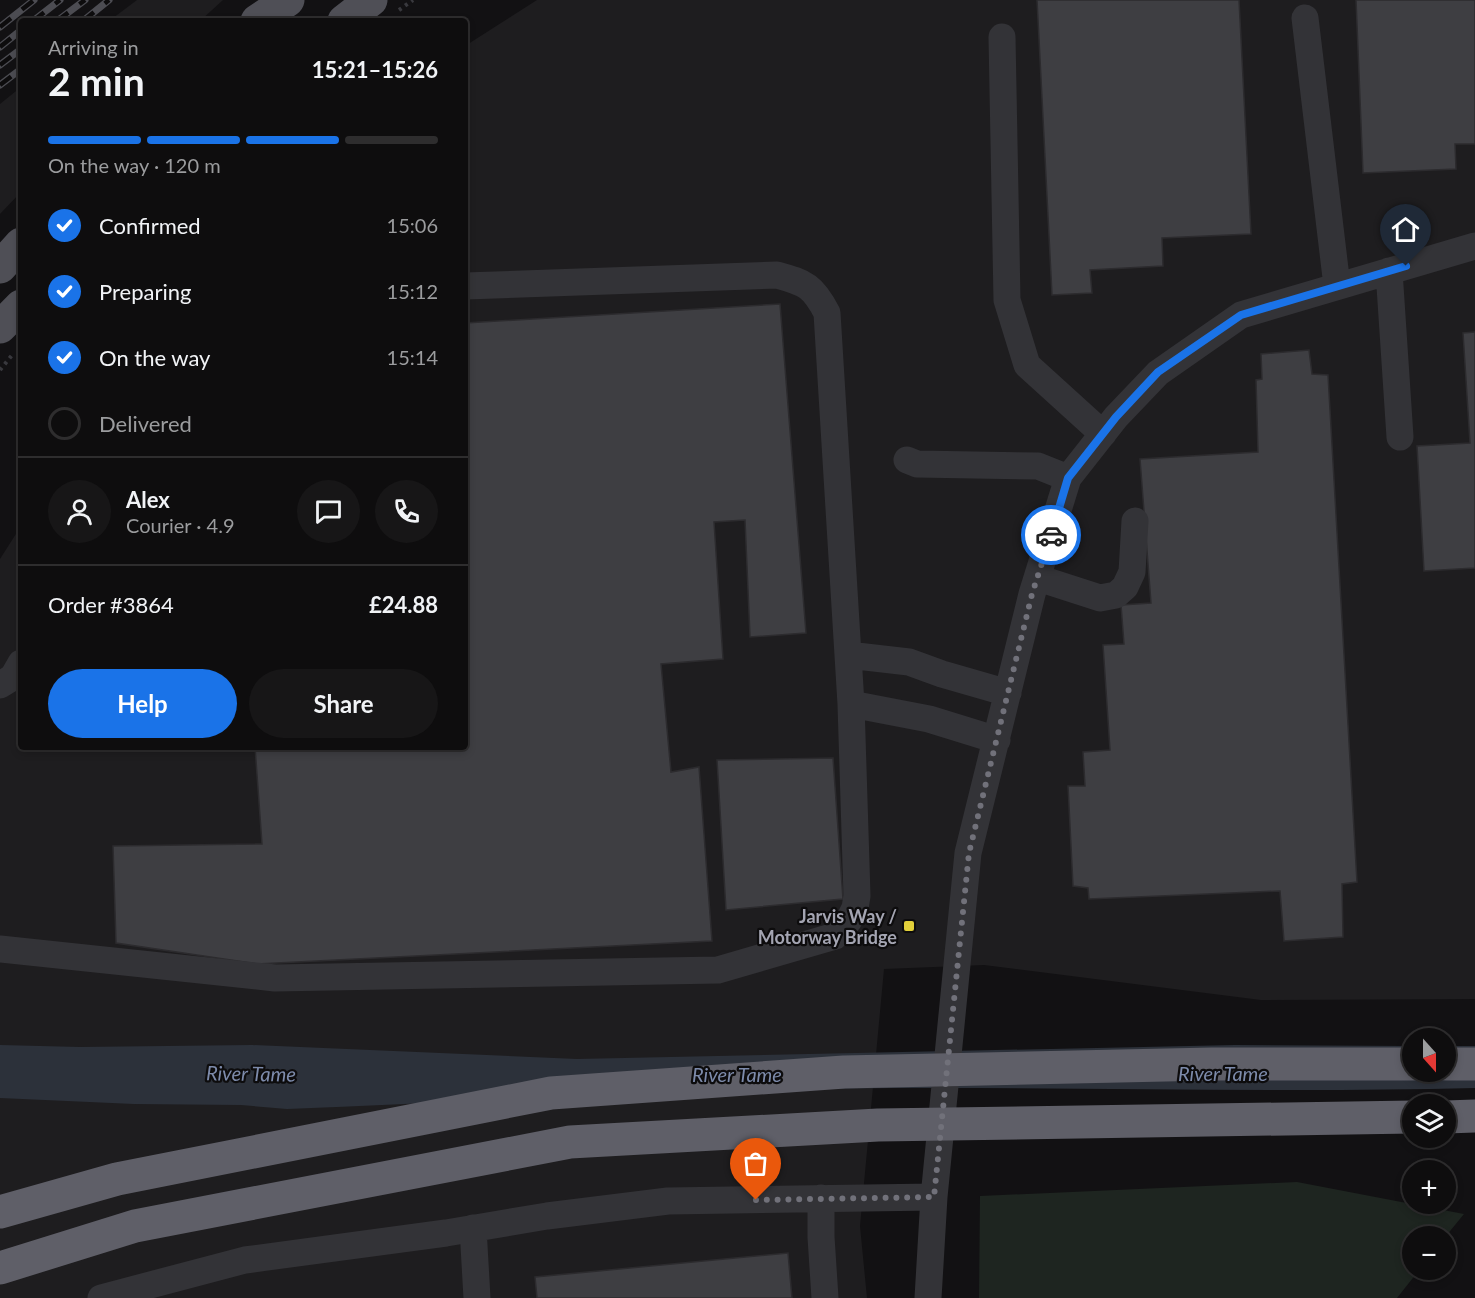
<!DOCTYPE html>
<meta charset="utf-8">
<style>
:root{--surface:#0e0d0e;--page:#171617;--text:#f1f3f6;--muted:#9b9c9e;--line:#2e2d2e;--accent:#1a73e8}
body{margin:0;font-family:Lato,sans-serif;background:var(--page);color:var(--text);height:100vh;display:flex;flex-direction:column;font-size:22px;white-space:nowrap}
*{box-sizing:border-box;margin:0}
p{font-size:20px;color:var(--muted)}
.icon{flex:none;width:33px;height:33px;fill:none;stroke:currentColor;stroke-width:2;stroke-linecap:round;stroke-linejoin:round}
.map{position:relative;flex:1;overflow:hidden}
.sheet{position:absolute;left:18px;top:18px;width:450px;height:732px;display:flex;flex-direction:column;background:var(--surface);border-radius:6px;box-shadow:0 3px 9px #0003,0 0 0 2px var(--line)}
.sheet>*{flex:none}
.needle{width:39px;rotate:159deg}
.tools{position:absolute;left:1402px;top:1028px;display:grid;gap:12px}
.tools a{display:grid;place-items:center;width:54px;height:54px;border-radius:50%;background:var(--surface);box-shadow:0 3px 9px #0003,0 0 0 2px var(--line);font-size:30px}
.pin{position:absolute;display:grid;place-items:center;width:51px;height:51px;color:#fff;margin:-62px -26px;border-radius:50% 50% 50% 0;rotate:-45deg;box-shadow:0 0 6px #0007}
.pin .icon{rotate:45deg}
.courier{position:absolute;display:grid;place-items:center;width:60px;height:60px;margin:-30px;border:4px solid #1a73e8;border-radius:50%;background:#fff;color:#222;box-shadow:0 2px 8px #0007}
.head em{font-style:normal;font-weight:700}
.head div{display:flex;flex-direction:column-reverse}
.head{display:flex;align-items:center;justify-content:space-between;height:102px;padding:0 30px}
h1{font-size:39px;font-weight:700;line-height:45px}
.bar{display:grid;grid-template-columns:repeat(4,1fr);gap:9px 6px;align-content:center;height:72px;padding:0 30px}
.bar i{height:8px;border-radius:4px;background:var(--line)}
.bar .current{background:var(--accent)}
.bar p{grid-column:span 4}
.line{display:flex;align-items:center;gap:15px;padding:0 30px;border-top:2px solid var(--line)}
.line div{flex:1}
.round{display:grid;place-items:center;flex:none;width:63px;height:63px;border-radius:32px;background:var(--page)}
ol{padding:0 30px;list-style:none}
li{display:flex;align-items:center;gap:18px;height:66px}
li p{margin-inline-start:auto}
li .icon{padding:6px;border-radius:50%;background:var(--accent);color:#fff;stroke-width:4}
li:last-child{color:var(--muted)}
li i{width:33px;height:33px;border:3px solid var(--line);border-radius:50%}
.cta{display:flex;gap:12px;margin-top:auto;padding:12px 30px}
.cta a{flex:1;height:69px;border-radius:36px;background:var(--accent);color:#fff;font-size:24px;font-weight:700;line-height:69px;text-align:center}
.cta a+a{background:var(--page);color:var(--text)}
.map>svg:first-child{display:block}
.built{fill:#1e1d1f}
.green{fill:#1e2520}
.water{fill:#2c313a}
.building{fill:#3e3e42;stroke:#2c2b2e;stroke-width:1.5}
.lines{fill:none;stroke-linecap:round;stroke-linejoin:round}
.path{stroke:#39393e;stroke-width:4;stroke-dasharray:3 4.5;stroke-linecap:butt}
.minor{stroke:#333337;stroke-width:27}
.major{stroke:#4f4f56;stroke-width:33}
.highway{stroke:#5f5f68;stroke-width:33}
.rail-casing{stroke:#4c4c52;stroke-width:7}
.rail{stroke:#0d0c0d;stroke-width:4.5;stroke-dasharray:14;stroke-linecap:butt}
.highway-bridge{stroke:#5f5f68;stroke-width:33}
.done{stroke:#71717a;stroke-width:6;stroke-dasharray:0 10.8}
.route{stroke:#1a73e8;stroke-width:8}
.poi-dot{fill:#e2d03a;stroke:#0d0c0d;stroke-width:2}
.labels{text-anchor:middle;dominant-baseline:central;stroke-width:4.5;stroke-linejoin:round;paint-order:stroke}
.poi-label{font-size:18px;font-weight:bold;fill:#a4a5b2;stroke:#0d0c0d;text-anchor:end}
.water-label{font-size:20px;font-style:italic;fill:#7d8bab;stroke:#0d0c0d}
</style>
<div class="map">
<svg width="1475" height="1298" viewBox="0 0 1475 1298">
<rect width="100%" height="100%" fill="#121113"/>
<!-- built -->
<path class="built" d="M137 0H223L200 21H109Z
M537 0H1475V999L1261 1000 984 965 884 969 860 1226 867 1298H0V559L21 526V747H465V46Z
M21 87V192L0 214V104Z"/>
<!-- green -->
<path class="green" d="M1297 1182 1464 1214 1446 1236H1413V1269H1420L1397 1298H979L980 1196Z"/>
<!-- water -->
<path class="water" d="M0 1045 80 1047 252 1045 577 1059 1235 1045 1413 1046V1071H1446V1046H1475V1088C1236 1094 997 1084 758 1090 601 1093 444 1103 287 1109L241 1105 134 1104 0 1098Z"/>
<!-- building -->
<path class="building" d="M1037 0H1239L1251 234 1162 238 1163 266 1090 270 1092 293 1052 295Z
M1356 0H1475V144H1455L1456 169 1363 173Z
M780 304 806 633 750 637 745 520 714 522 723 659 661 664 671 772 699 767 712 941 257 964 116 943 113 846 262 844 255 747H465V323Z
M1475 332V568L1424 571 1417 446 1470 443 1463 333Z
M1309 350 1312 374 1328 375 1357 882 1342 884 1343 937 1284 941 1280 891 1089 899 1088 888 1073 886 1068 786H1085L1083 752 1110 750 1103 645 1124 644 1121 605 1151 603 1140 459 1258 452 1256 380 1262 379 1261 354Z
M833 758 843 899 726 910 717 760Z
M788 1253 792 1298H537L535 1277Z"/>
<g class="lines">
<!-- path -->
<path class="path" d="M399 10 413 0
M0 370 13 354"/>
<!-- minor -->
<path class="minor" d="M1305 18 1337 286
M1002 37 1007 300 1027 365 1103 434
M1389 271 1400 437
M907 460 917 464 1038 466 1068 478
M1038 578 1100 598 1116 595 1125 587 1132 572 1135 521
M848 655 909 662 942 674 1008 693
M0 685 13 677 21 663
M851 704 929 719 997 740
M0 949 275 978 718 970 835 936 849 920 855 908 857 896 851 704 827 313C813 286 806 283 777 275L465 286
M821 1198V1237L825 1298
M473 1228 477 1298
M101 1298 245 1260 446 1233 547 1216 668 1201 934 1197
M928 1298 934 1197 968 853 1032 594 1068 478 1116 417 1158 373 1241 315 1475 246"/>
<!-- major -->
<path class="major" d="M257 21 288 0
M344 21 371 0
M0 267 21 244
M0 327 21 306"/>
<!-- highway -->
<path class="highway" d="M1446 1064H1475
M1446 1117 1475 1116"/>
<defs>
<path id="rail" d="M33 21 60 0
M57 21 85 0
M83 21 109 0
M0 27 34 0
M0 47 21 30
M0 65 21 49
M0 85 21 69"/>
</defs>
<!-- rail casing -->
<use href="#rail" class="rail-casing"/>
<!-- rail -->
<use href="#rail" class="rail"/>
<!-- highway-bridge -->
<path class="highway-bridge" d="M0 1212 117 1179 551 1093 844 1072 1212 1064H1413
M0 1268 135 1226 570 1142 878 1125 1413 1117"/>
</g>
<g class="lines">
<!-- done -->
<path class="done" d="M756 1200 934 1197 969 853 1032 594 1051 535"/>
<!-- route -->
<path class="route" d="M1051 535 1068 478 1116 417 1158 372 1241 315 1406 266"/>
</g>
<!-- markers -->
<rect class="poi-dot" x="903" y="920" width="12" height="12" rx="3"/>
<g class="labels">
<!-- poi labels -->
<g class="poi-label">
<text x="897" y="916">Jarvis Way /<tspan x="897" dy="21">Motorway Bridge</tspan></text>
</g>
<!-- water labels -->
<g class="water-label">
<text transform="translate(251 1073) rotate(1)">River Tame</text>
<text x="1223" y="1073">River Tame</text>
<text x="737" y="1074">River Tame</text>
</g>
</g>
</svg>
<div class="tools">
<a><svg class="needle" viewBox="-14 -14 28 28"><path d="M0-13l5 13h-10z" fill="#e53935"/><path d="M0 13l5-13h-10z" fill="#9b9c9e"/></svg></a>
<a><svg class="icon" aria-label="layers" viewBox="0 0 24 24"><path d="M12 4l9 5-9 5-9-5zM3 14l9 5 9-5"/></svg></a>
<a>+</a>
<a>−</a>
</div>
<div class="pin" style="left:756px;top:1200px;background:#ea580c"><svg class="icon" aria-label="bag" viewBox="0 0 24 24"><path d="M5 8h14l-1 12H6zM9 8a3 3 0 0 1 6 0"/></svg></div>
<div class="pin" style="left:1406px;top:266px;background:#1f2937"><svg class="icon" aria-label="home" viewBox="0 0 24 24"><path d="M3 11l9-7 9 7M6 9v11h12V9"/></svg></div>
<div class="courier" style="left:1051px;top:535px"><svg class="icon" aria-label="car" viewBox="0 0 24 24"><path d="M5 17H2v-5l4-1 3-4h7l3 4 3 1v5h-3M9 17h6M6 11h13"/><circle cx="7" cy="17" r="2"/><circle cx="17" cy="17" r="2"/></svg></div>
<section class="sheet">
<div class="head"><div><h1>2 min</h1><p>Arriving in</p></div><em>15:21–15:26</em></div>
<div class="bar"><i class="current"></i><i class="current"></i><i class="current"></i><i></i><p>On the way · 120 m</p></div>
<ol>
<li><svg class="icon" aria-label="check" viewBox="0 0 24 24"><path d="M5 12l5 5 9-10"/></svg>Confirmed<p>15:06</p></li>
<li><svg class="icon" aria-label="check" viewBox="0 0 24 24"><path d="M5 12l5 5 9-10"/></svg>Preparing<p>15:12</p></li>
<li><svg class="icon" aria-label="check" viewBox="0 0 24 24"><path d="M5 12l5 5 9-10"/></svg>On the way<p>15:14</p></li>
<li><i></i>Delivered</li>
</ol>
<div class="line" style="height:108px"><a class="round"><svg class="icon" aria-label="person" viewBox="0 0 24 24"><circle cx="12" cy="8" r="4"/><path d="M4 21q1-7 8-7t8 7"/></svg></a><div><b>Alex</b><p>Courier · 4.9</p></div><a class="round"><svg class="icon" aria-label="chat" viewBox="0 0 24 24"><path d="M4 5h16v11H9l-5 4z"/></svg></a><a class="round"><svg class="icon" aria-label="phone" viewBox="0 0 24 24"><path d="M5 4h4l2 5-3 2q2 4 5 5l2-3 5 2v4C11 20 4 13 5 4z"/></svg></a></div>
<div class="line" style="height:78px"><div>Order #3864</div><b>£24.88</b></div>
<div class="cta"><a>Help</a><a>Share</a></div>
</section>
</div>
